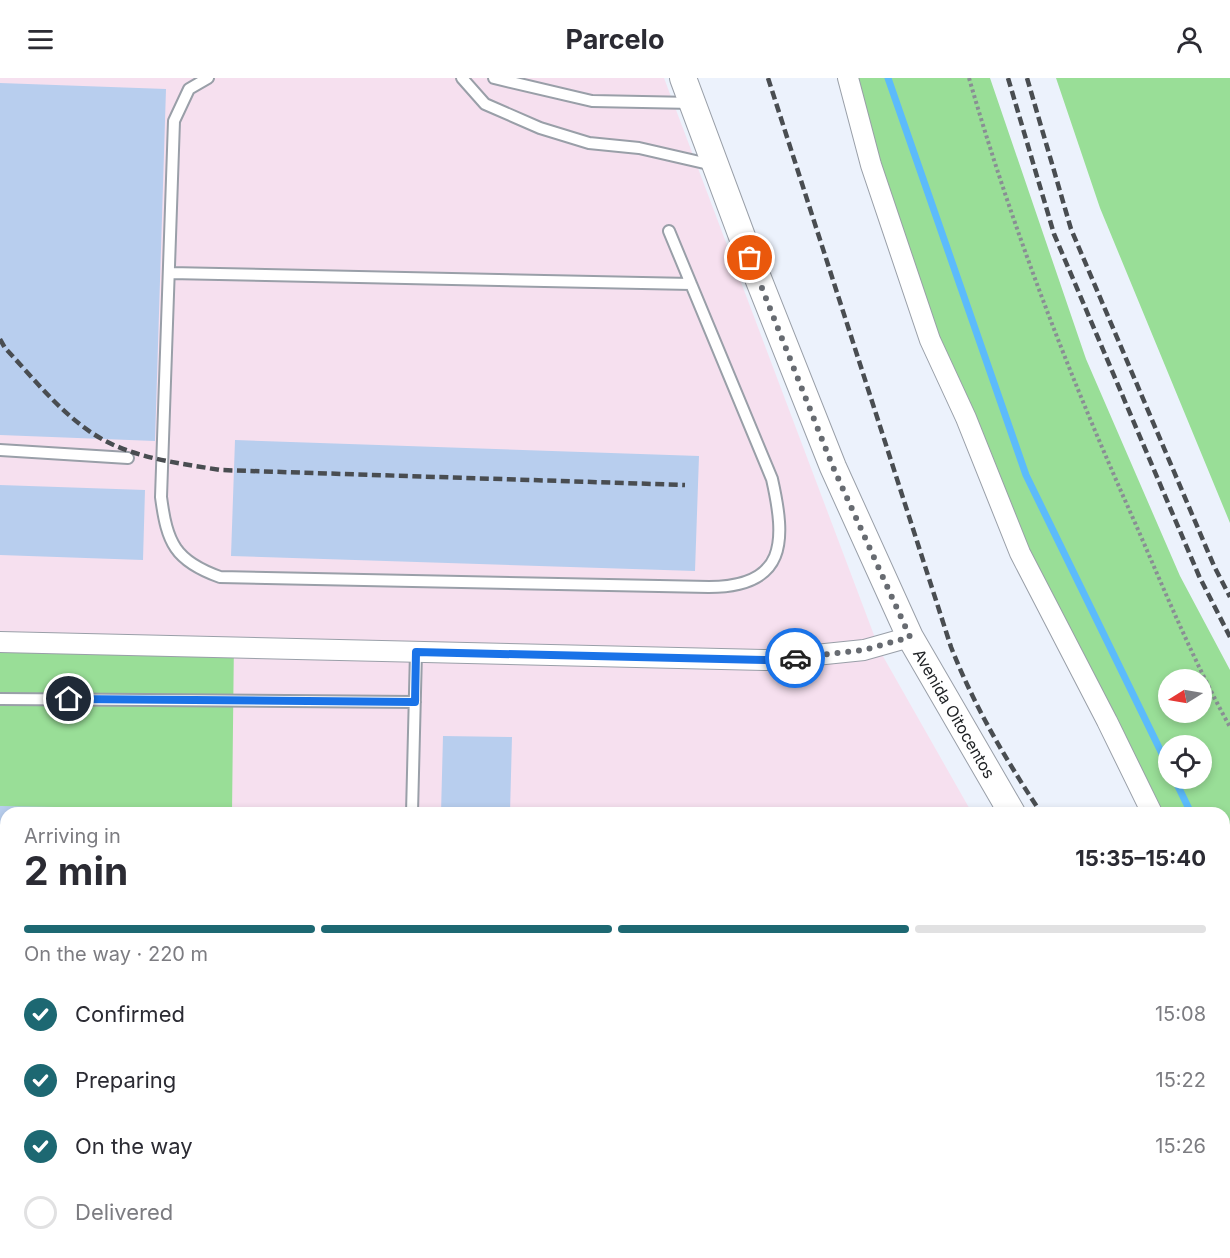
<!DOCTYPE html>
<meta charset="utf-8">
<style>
:root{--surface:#fff;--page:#f2f2f3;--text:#2b2b33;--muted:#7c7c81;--line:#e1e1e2;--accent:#1d6872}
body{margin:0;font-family:Inter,sans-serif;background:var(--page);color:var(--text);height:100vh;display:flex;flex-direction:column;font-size:22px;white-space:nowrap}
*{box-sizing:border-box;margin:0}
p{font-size:20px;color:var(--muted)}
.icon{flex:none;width:33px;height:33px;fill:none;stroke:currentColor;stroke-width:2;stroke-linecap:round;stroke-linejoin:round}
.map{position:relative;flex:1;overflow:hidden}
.details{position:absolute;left:0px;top:729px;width:1230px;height:452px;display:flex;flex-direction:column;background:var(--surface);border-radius:18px 18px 0 0;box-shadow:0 3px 9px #0003}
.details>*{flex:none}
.needle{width:39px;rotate:259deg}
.buttons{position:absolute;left:1158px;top:591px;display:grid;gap:12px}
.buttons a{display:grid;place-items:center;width:54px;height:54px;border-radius:50%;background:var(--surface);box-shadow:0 3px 9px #0003;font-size:30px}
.pin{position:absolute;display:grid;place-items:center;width:51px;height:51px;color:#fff;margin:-26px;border:3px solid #fff;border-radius:50%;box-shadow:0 2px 6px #0007}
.courier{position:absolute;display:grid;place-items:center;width:60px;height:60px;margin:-30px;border:4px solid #1a73e8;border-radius:50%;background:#fff;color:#222;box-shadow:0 2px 8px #0007}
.summary em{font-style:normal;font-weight:700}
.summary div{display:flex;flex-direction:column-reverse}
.summary{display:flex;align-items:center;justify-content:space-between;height:102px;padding:0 24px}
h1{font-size:39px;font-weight:700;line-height:45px}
.bar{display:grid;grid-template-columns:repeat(4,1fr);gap:9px 6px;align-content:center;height:72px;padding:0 24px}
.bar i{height:8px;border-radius:4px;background:var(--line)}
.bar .active{background:var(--accent)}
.bar p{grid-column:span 4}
ol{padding:0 24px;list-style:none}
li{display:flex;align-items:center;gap:18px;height:66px}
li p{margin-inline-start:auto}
li .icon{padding:6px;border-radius:50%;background:var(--accent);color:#fff;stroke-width:4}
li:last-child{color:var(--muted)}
li i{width:33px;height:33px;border:3px solid var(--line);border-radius:50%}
header{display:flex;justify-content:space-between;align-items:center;height:78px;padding:0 24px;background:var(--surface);font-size:27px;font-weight:700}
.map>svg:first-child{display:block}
.industrial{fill:#f6e0ef}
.green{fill:#99de97;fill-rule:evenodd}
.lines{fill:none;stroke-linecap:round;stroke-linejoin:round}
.stream{stroke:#5cbbfb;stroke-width:7}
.building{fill:#b8ceee}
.service-casing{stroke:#999fa8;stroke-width:14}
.minor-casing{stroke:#999fa8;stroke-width:22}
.tertiary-casing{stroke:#999fa8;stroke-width:28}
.path{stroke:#898e94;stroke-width:4;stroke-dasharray:3 3;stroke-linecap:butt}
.service{stroke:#fff;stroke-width:10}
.minor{stroke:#fff;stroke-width:20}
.tertiary{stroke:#fff;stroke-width:26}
.rail{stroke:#494d51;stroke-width:4.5;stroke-dasharray:9 4.5;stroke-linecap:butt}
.done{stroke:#676b71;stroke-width:6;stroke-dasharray:0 10.8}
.route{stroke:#1a73e8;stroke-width:8}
.labels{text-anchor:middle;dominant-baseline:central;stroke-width:5;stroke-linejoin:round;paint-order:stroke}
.street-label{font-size:16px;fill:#202326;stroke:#ecf2fc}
</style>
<header><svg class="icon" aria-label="menu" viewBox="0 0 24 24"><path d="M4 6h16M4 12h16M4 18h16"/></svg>Parcelo<svg class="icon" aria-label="person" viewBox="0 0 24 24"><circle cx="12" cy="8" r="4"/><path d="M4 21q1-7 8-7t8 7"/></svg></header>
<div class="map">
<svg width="1230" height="1180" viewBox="0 0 1230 1180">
<rect width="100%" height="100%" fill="#ecf2fc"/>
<!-- industrial -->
<path class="industrial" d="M0 0H664L880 573 972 735H6V1174H1212L1214 1180H0Z"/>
<!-- green -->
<path class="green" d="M849 0H990L1086 281 1180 498 1230 592V854L1224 845V735H1156L976 374ZM1168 602H1202V634H1168ZM1168 668H1202V700H1168Z
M1056 0H1230V445L1100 130Z
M0 556 234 561 232 735H6V1174H1209L1212 1180H0Z"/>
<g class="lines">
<!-- stream -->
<path class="stream" d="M888 0 1026 397 1168 688
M1174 700 1191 735
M1224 794 1230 804"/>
</g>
<!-- building -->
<path class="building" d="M0 5 166 11 155 363 0 357Z
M235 362 699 378 695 493 231 478Z
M0 407 145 412 143 482 0 477Z
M443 658 512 659 510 735H441Z
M0 728 292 733 6 735V1072H0Z
M47 1174H1168V1180H46Z"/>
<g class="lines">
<defs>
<path id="service" d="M208 0 189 11 174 43 161 419C167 465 175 483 220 499L709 509C787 509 786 463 772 401L669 153
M462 0 485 26 540 50 589 65 639 70 713 87
M494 0 592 23 693 25
M170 195 691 206
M0 372 128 380
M0 621 415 624
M412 735 416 574"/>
<path id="minor" d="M848 0 871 87 930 262 966 340 1020 475 1107 643 1152 735
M0 564 767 582 864 572 910 559
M1224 876 1230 885"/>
<g id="tertiary">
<path id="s1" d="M683 0 750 180 833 389 910 559 1012 735"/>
<path d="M1224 1089 1230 1099"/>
</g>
</defs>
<!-- service casing -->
<use href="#service" class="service-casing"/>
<!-- minor casing -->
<use href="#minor" class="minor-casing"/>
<!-- tertiary casing -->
<use href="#tertiary" class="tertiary-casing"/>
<!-- path -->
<path class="path" d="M969 0C1013 153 1071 302 1136 447 1166 516 1194 584 1230 649"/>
<!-- service -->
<use href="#service" class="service"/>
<!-- minor -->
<use href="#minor" class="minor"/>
<!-- tertiary -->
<use href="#tertiary" class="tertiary"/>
<!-- rail -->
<path class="rail" d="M768 0 951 569C975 630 1005 680 1041 735
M1008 0 1054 156 1199 498 1230 559
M1027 0 1071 151 1214 488 1230 519
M0 261 5 270C38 305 71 349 116 368 149 382 184 386 220 392L685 407
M1224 1077 1230 1107"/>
</g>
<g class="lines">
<!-- done -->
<path class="done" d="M750 180 833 389 910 559 864 572 795 580"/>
<!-- route -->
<path class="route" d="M69 621 415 624 416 574 767 582 795 580"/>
</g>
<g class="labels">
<!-- street labels -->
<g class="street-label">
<text stroke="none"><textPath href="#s1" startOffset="692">Avenida Oitocentos</textPath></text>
</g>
</g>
</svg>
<div class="buttons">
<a><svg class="needle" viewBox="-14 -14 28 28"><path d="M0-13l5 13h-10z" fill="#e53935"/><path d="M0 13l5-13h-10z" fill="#7c7c81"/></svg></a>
<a><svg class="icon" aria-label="locate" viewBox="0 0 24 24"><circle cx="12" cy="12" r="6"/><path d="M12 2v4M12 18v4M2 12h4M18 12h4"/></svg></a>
</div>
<div class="pin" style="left:750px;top:180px;background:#ea580c"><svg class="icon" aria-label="bag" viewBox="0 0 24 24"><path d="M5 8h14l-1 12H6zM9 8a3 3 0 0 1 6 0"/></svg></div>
<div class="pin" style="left:69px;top:621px;background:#1f2937"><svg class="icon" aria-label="home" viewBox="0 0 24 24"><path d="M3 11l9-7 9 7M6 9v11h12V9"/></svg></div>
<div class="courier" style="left:795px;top:580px"><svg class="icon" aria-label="car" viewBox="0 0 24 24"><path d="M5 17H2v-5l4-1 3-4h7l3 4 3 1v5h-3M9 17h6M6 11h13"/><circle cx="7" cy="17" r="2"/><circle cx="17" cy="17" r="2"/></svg></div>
<section class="details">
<div class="summary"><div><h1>2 min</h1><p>Arriving in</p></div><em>15:35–15:40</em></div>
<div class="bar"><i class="active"></i><i class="active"></i><i class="active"></i><i></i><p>On the way · 220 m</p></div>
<ol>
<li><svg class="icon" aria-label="check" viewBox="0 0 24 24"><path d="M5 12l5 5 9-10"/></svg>Confirmed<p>15:08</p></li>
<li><svg class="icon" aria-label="check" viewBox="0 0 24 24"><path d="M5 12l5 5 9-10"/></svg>Preparing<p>15:22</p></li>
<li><svg class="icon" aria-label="check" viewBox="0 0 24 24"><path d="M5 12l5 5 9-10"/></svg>On the way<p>15:26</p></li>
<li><i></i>Delivered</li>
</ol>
</section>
</div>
